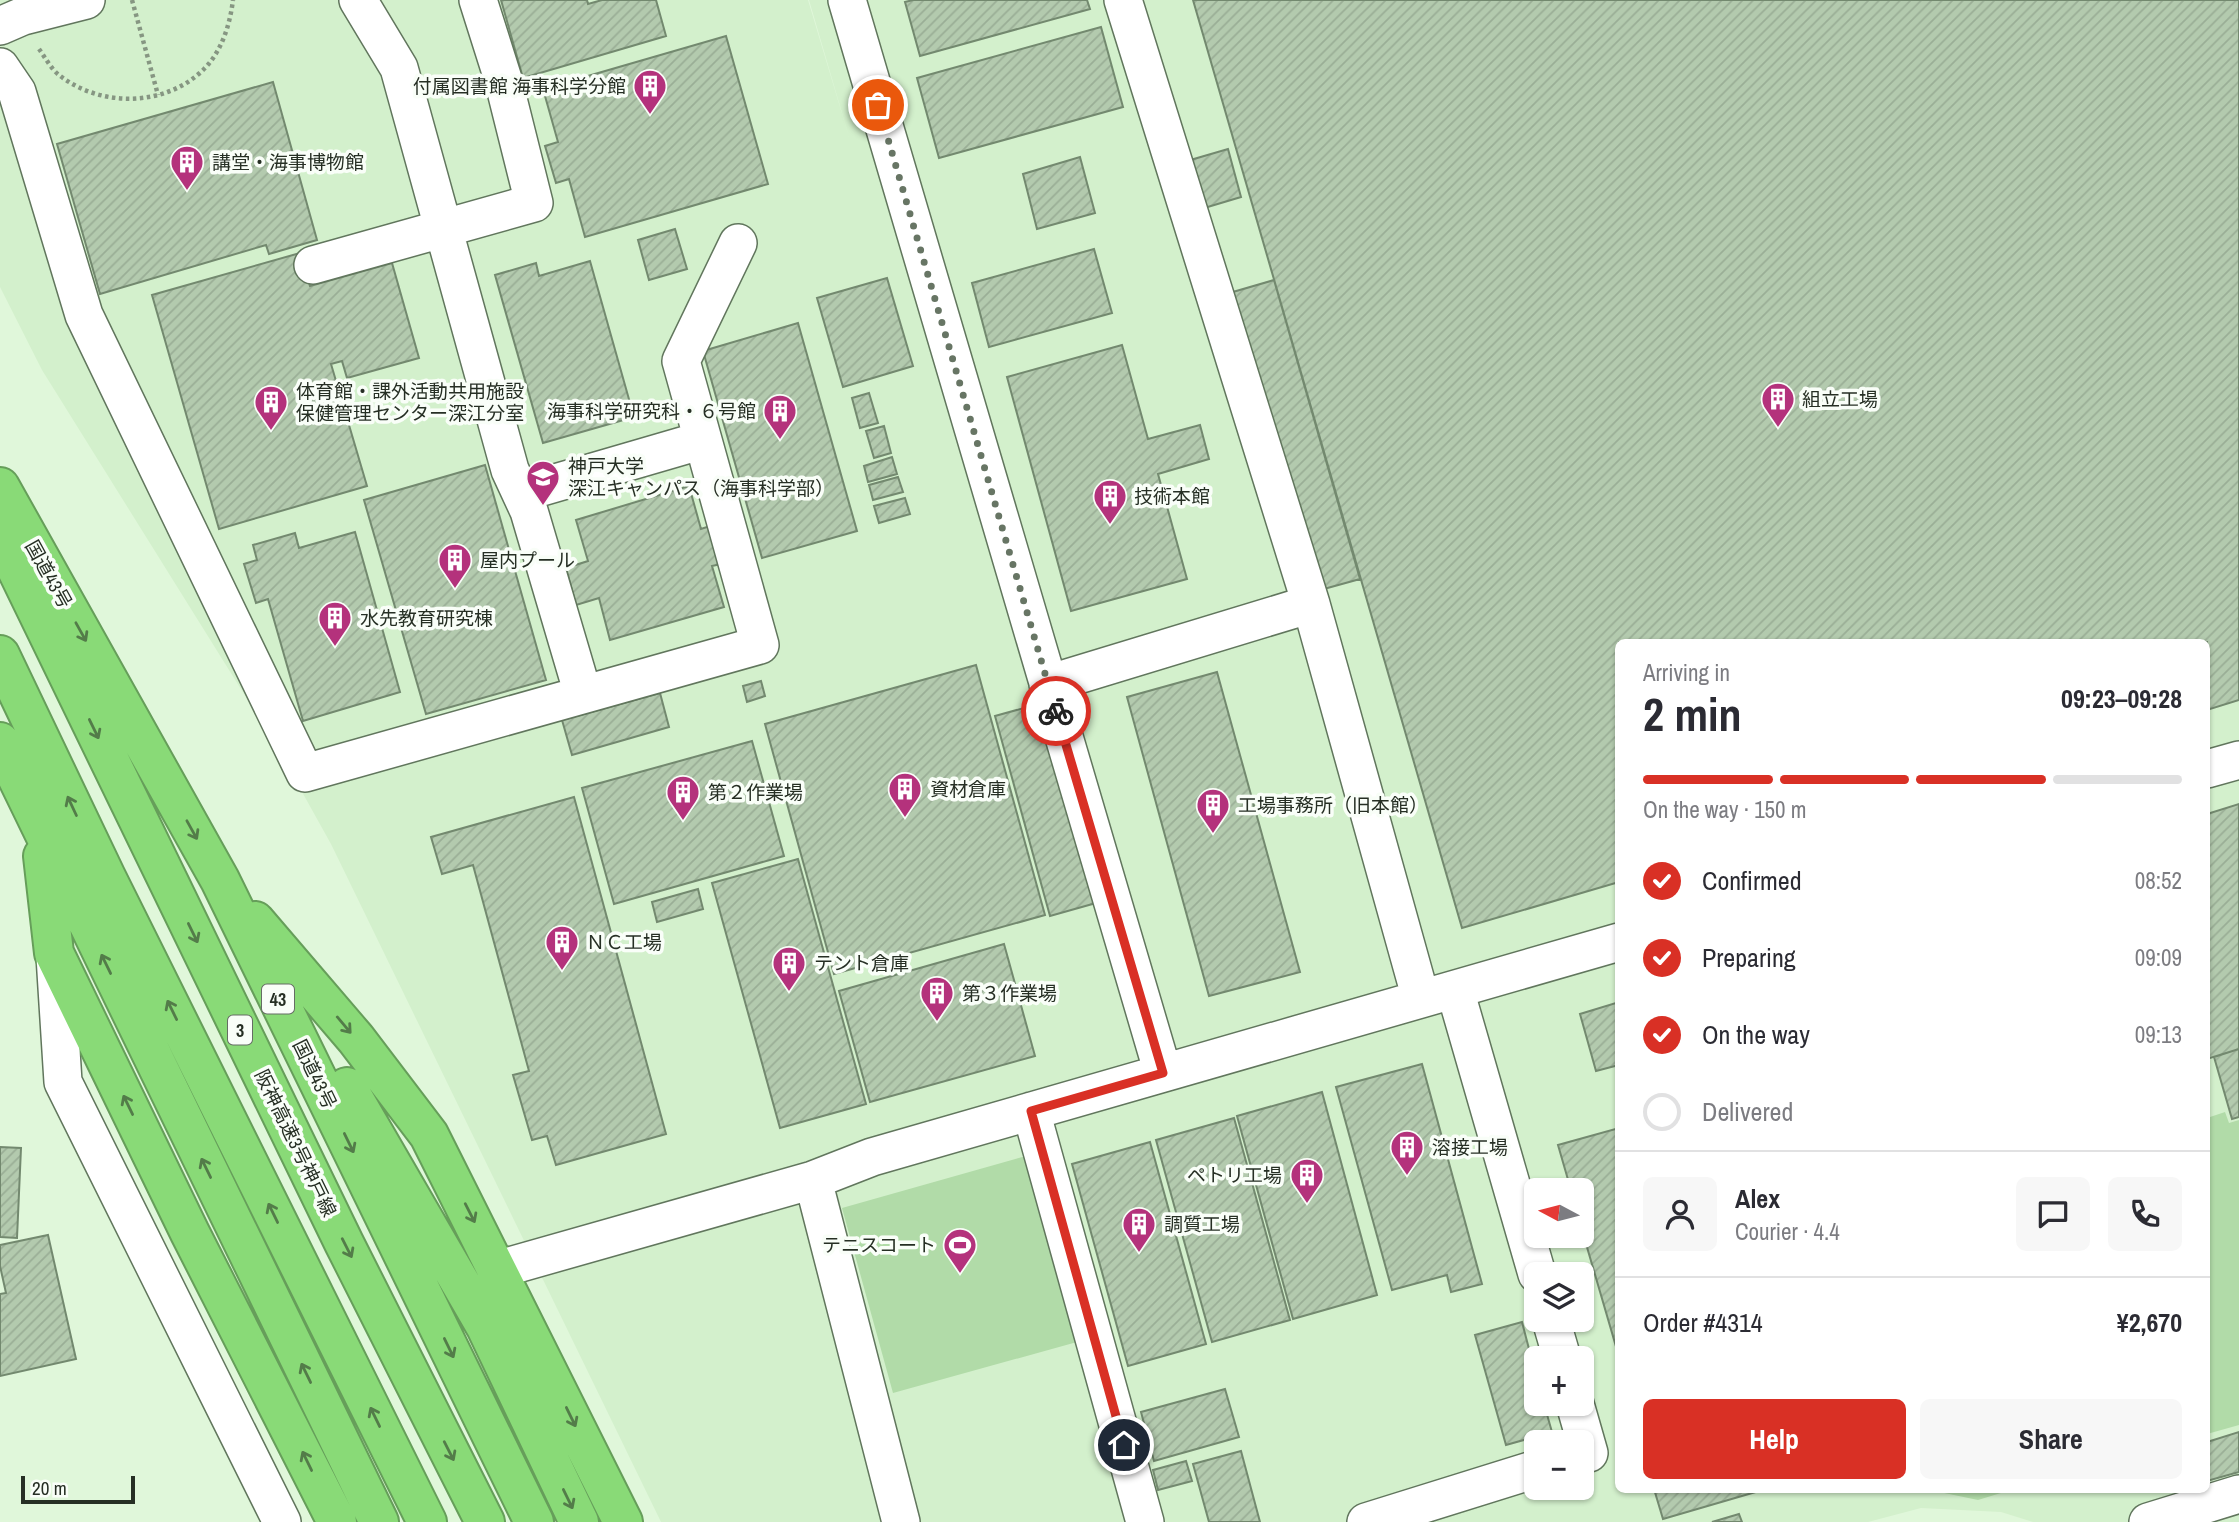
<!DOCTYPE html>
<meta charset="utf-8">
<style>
:root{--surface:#fff;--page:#f7f7f7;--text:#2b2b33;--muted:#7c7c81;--line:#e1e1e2;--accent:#d93025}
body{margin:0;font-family:"Archivo Narrow","Noto Sans JP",sans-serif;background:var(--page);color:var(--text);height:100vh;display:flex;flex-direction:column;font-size:26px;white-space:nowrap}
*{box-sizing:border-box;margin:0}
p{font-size:23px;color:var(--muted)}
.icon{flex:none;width:38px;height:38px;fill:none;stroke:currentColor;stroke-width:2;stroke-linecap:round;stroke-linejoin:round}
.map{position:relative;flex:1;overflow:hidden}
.panel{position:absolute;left:1615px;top:639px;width:595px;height:854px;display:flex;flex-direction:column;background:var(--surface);border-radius:10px;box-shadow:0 2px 5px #0004}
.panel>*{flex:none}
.needle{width:46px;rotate:277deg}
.buttons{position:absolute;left:1524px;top:1178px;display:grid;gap:14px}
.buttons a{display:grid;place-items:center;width:70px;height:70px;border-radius:10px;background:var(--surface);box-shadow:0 2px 5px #0004;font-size:35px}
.scale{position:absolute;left:21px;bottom:18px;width:114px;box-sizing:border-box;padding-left:7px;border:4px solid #262f24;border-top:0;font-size:19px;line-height:24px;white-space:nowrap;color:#262f24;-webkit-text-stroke:5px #f9fef8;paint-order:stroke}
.pin{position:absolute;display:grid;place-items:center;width:60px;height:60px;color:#fff;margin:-30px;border:4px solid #fff;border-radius:50%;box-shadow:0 2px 7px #0007}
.courier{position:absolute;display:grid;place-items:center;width:70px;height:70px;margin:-35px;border:5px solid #d93025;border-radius:50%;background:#fff;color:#222;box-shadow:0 2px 9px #0007}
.overview em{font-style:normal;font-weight:700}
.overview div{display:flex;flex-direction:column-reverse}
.overview{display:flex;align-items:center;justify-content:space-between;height:119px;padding:0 28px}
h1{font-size:46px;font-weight:700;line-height:52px}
.bar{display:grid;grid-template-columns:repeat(4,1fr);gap:10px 7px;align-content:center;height:84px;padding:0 28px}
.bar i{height:9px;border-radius:5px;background:var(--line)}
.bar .selected{background:var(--accent)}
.bar p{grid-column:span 4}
.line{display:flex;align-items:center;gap:18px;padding:0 28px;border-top:2px solid var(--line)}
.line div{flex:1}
.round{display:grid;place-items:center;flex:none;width:74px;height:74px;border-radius:10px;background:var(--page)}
ol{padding:0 28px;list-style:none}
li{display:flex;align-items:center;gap:21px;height:77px}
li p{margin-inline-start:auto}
li .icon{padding:7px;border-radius:50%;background:var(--accent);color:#fff;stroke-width:4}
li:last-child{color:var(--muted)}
li i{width:38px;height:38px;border:4px solid var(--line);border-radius:50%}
.action{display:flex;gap:14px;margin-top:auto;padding:14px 28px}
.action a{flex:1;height:80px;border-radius:10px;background:var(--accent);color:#fff;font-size:28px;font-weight:700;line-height:80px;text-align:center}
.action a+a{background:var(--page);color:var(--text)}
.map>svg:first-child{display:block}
.built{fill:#d3f0cc;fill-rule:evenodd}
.green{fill:#b1dba8}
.building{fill:url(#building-hatch);stroke:#73896f;stroke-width:2}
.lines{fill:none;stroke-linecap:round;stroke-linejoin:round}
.minor-casing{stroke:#61765d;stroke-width:40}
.highway-casing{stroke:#669e5a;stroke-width:42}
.path{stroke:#869682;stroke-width:4.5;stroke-dasharray:3.5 3.5;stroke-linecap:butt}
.minor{stroke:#fff;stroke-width:37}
.highway{stroke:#89da77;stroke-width:38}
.oneway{stroke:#537c49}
.done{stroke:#677564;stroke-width:7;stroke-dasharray:0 12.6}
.route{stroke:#d93025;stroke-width:9}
.labels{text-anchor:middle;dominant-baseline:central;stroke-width:7;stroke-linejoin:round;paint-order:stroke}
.shield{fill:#f9fef8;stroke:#656d64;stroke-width:2}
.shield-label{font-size:18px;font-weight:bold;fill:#262f24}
.poi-label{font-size:19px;fill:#262f24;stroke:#f9fef8;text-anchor:start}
.street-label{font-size:19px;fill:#262f24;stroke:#f9fef8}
</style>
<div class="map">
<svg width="2239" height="1522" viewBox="0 0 2239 1522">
<defs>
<pattern id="building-hatch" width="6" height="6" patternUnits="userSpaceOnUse" patternTransform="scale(1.75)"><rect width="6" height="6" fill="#b3caae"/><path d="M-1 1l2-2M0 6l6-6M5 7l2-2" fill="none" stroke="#9aae96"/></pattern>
</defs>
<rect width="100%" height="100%" fill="#e0f7da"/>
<!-- built -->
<path class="built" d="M0 0H808L849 137 809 0H2239V1522H2033L2001 1512 1921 1508 1868 1522H661L331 844 277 747 42 370 0 287ZM1619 642H2207V1489H1619ZM1536 1190H1582V1236H1536ZM1536 1274H1582V1320H1536ZM1536 1358H1582V1404H1536ZM1536 1442H1582V1488H1536Z"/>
<!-- green -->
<path class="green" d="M2225 1112 2229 1123 2239 1120V1425L2207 1434V1118Z
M1026 1156 1077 1342 893 1393 842 1208Z
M1925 1489H2014L1978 1500Z"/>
<!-- building -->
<path class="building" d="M501 0H587L588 4 602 0H656L666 36 523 78Z
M913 0H1087L1090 9 920 56 905 2Z
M1193 0H2239V700L2207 710V642H1619V882L1462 928Z
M1101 27 1123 107 939 158 917 78Z
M726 36 768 184 585 237 569 179 556 183 545 146 558 142 543 89Z
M273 82 317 240 269 254 266 245 100 294 57 144Z
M1228 149 1241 197 1201 209 1187 161Z
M1080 157 1095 213 1037 229 1023 174Z
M675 229 687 269 649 280 638 240Z
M1094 249 1112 313 989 347 972 283Z
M300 253 310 286 392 263 419 358 347 378 342 361 331 364 367 486 219 529 152 295Z
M590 261 634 417 543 443 495 275 536 263 539 276Z
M887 278 913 366 843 387 817 298Z
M1274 280 1360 579 1313 592 1226 294Z
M798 323 857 531 762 558 703 351Z
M1122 345 1148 439 1200 425 1209 459 1158 474 1187 579 1071 611 1007 377Z
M869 393 878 423 860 428 852 398Z
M884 426 891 453 874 458 866 431Z
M892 457 897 474 868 482 864 466Z
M485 465 546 680 426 714 364 500Z
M898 477 903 492 873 500 869 485Z
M689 486 701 529 710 526 721 564 712 566 724 607 610 640 599 598 576 605 566 568 588 561 576 520Z
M905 498 910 514 879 523 874 506Z
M355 532 400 692 303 721 268 599 256 603 244 564 257 560 253 545 295 533 299 548Z
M976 665 1045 915 834 974 765 724Z
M1217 672 1300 972 1209 996 1127 697Z
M761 681 765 696 747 702 743 686Z
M660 693 669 727 572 755 562 720Z
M1042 703 1096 903 1050 916 995 716Z
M752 741 784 856 614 904 582 788Z
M574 797 666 1134 556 1165 547 1136 532 1140 513 1075 529 1071 473 865 442 874 431 837Z
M2239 804V1049L2207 1059V814Z
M798 859 866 1104 780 1128 712 883Z
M698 889 703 909 657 922 652 902Z
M1004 944 1035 1056 870 1102 839 991Z
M1619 1002V1065L1596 1071 1580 1014Z
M2239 1049V1117L2232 1119 2214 1057Z
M1422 1064 1482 1284 1451 1292 1447 1275 1392 1290 1336 1087Z
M1322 1092 1377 1295 1293 1319 1237 1116Z
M1234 1118 1290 1320 1212 1342 1156 1140Z
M1619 1128V1349L1617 1350 1582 1230V1190H1571L1558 1145Z
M1150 1142 1206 1344 1128 1366 1072 1164Z
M0 1147 21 1148 17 1238 0 1237Z
M48 1235 76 1359 0 1376V1294L6 1293 0 1266V1245Z
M1522 1322 1536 1376V1404H1544L1552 1432 1506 1445 1475 1335Z
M1225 1389 1239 1437 1154 1461 1141 1412Z
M2239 1432V1472L2207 1481V1442Z
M1241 1451 1260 1522H1209L1193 1464Z
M1186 1461 1192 1481 1158 1490 1153 1470Z
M1654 1489H1766L1663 1519Z
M1739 1514 1742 1522H1712Z"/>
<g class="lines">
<defs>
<path id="minor" d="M358 0 399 68 510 470 529 511 583 694
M847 0 1163 1073
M1123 0 1311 604 1421 999
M0 26 23 16 86 0
M0 67 17 92 84 315 305 773 760 645 681 361 738 243
M313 265 534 203 503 79 478 0
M521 493 703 440
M1048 684 1311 604
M2207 769 2239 760
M55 956 63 1082 282 1522
M1455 990 1537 1274
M1031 1111 1145 1522
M813 1180 901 1522
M499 1269 813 1180 872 1157 1619 942
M1551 1320 1562 1358
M1575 1404 1589 1453
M1366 1522 1536 1469
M2148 1522 2239 1494"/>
<path id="highway" d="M0 487 220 880 534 1522
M4 543 344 1243 485 1522
M0 655 106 877 427 1522
M0 742 379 1522
M43 856 54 953 190 1233 337 1522
M255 921 356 1039 429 1135 623 1522
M347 1087 486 1327 579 1522"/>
</defs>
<!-- minor casing -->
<use href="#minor" class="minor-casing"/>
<!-- highway casing -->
<use href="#highway" class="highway-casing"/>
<!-- path -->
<path class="path" d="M132 0 158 95
M39 49C45 57 51 69 59 75 101 108 166 107 204 69 222 51 230 24 233 0"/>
<!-- minor -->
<use href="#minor" class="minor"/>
<!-- highway -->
<use href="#highway" class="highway"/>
</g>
<!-- one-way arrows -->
<defs><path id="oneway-shaft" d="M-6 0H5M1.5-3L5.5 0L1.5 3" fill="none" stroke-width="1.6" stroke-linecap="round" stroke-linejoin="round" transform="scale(1.75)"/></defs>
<g class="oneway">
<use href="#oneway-shaft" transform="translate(81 632) rotate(61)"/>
<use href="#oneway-shaft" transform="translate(94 729) rotate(64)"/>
<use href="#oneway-shaft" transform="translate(72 806) rotate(-115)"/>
<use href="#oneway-shaft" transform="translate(192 830) rotate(61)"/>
<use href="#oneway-shaft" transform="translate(193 933) rotate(64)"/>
<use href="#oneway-shaft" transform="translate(106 964) rotate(-116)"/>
<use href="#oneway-shaft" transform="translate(172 1010) rotate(-116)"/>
<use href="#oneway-shaft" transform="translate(344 1025) rotate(50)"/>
<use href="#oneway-shaft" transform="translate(128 1105) rotate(-116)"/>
<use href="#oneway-shaft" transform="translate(349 1143) rotate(64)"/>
<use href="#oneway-shaft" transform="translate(206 1168) rotate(-116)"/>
<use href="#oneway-shaft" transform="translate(273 1213) rotate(-116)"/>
<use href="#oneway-shaft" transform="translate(470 1213) rotate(63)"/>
<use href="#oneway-shaft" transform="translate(347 1248) rotate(63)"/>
<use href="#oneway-shaft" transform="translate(449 1348) rotate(64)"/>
<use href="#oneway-shaft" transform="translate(306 1373) rotate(-116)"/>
<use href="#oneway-shaft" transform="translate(375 1417) rotate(-116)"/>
<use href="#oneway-shaft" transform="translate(571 1417) rotate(64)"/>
<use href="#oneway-shaft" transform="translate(449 1451) rotate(63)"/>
<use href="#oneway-shaft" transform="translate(307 1461) rotate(-116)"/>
<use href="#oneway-shaft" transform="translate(568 1499) rotate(64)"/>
</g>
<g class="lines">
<!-- done -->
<path class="done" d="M878 105 1056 711"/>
<!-- route -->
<path class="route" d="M1056 711 1163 1073 1031 1111 1124 1445"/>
</g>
<!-- icons -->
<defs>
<symbol id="building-pin" viewBox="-11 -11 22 30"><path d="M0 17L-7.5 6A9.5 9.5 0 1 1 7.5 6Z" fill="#b4327c" stroke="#f9fef8"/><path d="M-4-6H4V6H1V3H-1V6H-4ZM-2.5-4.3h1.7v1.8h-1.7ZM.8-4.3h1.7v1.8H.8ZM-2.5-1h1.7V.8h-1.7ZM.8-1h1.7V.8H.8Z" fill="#fff"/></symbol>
<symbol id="university-pin" viewBox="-11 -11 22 30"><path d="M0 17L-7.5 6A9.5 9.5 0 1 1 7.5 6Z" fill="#b4327c" stroke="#f9fef8"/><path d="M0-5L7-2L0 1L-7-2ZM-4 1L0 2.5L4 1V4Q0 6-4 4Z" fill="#fff"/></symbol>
<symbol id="stadium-pin" viewBox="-11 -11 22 30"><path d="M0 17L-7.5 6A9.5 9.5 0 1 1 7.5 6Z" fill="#b4327c" stroke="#f9fef8"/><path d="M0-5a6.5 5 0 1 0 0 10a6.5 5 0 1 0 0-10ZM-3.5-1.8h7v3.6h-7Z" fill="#fff"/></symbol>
</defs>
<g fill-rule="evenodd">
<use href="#building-pin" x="631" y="67" width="38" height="52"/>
<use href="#building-pin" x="168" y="143" width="38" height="52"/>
<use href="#building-pin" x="1759" y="380" width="38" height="52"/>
<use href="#building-pin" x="252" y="383" width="38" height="52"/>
<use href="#building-pin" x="761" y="392" width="38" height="52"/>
<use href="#university-pin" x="524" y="458" width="38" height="52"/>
<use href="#building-pin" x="1091" y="477" width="38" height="52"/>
<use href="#building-pin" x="436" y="541" width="38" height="52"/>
<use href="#building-pin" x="316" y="599" width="38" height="52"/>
<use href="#building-pin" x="886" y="770" width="38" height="52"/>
<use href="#building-pin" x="664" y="773" width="38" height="52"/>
<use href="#building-pin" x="1194" y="786" width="38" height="52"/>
<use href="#building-pin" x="543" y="923" width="38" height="52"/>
<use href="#building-pin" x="770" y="944" width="38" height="52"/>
<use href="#building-pin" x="918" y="974" width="38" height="52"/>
<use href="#building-pin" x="1388" y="1128" width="38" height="52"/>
<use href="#building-pin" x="1288" y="1156" width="38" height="52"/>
<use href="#building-pin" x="1120" y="1205" width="38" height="52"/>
<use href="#stadium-pin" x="941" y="1226" width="38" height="52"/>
</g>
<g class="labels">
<!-- shield labels -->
<g class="shield">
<rect x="262" y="984.5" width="32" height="29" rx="5"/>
<rect x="228" y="1015.5" width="24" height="29" rx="5"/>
</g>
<g class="shield-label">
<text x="278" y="999">43</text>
<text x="240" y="1030">3</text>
</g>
<!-- poi labels -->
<g class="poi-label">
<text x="626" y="86" text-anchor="end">付属図書館 海事科学分館</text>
<text x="212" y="162">講堂・海事博物館</text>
<text x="296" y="391">体育館・課外活動共用施設<tspan x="296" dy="22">保健管理センター深江分室</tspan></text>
<text x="1802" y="399">組立工場</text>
<text x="756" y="411" text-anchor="end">海事科学研究科・６号館</text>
<text x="568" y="466">神戸大学<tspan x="568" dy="22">深江キャンパス（海事科学部）</tspan></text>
<text x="1134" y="496">技術本館</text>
<text x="480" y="560">屋内プール</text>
<text x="360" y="618">水先教育研究棟</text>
<text x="930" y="789">資材倉庫</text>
<text x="708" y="792">第２作業場</text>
<text x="1238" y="805">工場事務所（旧本館）</text>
<text x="586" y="942">ＮＣ工場</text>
<text x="814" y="963">テント倉庫</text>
<text x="962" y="993">第３作業場</text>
<text x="1432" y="1147">溶接工場</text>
<text x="1282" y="1175" text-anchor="end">ペトリ工場</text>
<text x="1164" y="1224">調質工場</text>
<text x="936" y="1245" text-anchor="end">テニスコート</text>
</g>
<!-- street labels -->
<g class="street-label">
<text transform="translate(49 574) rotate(61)">国道43号</text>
<text transform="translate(315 1074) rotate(64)">国道43号</text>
<text transform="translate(296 1143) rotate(64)">阪神高速3号神戸線</text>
</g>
</g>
</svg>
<div class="buttons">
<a><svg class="needle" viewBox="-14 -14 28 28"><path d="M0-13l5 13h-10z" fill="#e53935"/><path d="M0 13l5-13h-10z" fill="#7c7c81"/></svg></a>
<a><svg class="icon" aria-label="layers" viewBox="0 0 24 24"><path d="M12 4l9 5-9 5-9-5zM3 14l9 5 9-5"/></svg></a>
<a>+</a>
<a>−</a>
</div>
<div class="scale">20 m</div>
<div class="pin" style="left:878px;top:105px;background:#ea580c"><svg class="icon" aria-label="bag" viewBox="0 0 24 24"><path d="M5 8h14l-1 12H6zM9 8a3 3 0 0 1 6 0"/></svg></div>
<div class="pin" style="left:1124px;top:1445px;background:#1f2937"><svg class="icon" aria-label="home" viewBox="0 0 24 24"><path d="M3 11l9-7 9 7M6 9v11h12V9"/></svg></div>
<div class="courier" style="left:1056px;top:711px"><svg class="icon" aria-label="bike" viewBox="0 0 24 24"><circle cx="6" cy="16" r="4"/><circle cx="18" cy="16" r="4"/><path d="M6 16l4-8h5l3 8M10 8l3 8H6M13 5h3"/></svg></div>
<section class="panel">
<div class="overview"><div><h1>2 min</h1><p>Arriving in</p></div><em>09:23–09:28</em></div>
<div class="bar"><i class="selected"></i><i class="selected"></i><i class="selected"></i><i></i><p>On the way · 150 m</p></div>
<ol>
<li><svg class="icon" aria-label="check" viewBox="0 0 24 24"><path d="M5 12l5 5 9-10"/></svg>Confirmed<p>08:52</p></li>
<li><svg class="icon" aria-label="check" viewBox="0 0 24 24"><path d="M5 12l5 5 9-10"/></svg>Preparing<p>09:09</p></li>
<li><svg class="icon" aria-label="check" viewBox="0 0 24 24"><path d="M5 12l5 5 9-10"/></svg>On the way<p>09:13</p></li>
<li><i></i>Delivered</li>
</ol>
<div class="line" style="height:126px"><a class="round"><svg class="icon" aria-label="person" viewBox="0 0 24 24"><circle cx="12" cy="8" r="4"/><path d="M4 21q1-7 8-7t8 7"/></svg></a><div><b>Alex</b><p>Courier · 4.4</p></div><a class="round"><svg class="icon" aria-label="chat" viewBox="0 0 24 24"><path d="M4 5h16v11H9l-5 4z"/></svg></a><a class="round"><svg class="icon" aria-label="phone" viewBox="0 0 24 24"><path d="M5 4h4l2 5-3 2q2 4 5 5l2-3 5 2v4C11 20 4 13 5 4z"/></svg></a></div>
<div class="line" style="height:91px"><div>Order #4314</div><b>¥2,670</b></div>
<div class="action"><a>Help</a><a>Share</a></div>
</section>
</div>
